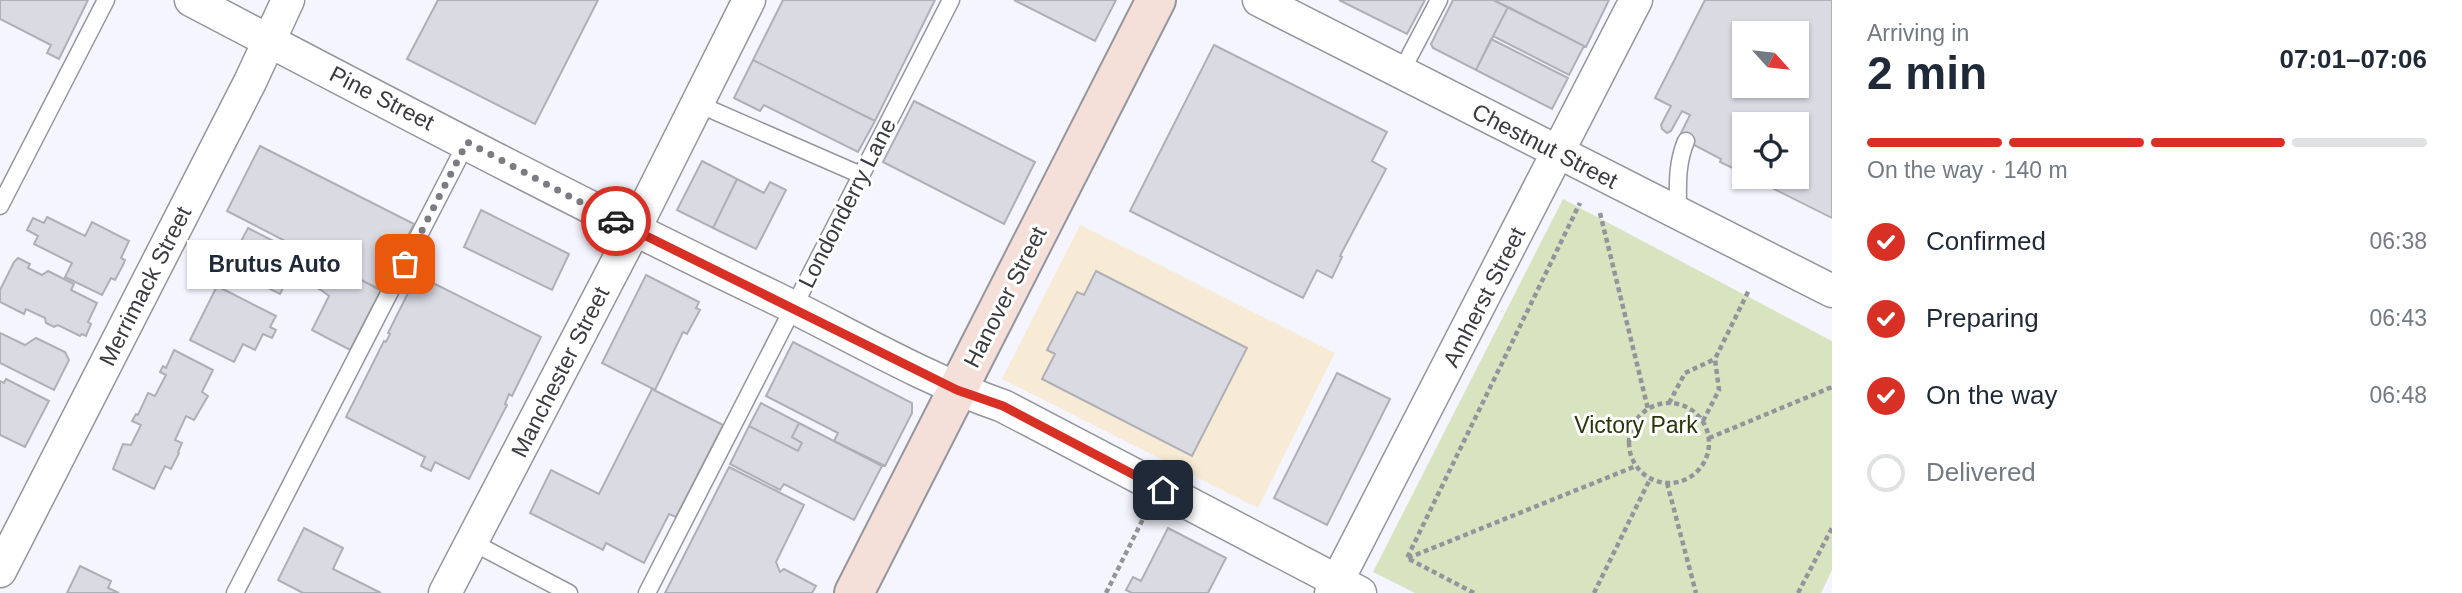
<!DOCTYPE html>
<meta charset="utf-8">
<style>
:root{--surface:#fff;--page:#f2f2f3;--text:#1f2937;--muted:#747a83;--line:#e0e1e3;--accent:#d93025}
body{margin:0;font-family:Helvetica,sans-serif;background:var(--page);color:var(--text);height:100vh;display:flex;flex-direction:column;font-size:26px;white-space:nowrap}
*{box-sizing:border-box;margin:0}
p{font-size:23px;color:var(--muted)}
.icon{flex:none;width:38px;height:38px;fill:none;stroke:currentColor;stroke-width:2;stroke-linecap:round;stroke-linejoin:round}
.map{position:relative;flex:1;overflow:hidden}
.sheet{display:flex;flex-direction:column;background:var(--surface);width:630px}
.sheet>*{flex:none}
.needle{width:46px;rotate:117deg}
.buttons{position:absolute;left:1732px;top:21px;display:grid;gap:14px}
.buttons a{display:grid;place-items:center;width:77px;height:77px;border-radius:0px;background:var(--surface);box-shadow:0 2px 5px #0004;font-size:35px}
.pin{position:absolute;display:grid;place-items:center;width:60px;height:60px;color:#fff;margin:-30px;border-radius:14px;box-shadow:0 4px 10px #0006}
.courier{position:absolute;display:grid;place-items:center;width:70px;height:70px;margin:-35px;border:5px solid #d93025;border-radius:50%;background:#fff;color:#222;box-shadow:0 2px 9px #0007}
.bubble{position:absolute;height:49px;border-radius:0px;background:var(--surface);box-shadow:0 2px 5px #0004;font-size:23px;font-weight:600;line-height:49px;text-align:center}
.head em{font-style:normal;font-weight:600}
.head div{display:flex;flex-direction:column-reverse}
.head{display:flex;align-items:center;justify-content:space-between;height:119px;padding:0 35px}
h1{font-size:46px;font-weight:600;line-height:52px}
.bar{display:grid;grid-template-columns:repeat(4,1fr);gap:10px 7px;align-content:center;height:84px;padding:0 35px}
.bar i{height:9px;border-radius:5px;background:var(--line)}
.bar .current{background:var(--accent)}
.bar p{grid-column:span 4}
ol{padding:0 35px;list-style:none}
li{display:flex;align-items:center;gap:21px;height:77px}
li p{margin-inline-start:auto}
li .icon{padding:7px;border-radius:50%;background:var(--accent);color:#fff;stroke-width:4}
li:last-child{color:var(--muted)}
li i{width:38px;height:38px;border:4px solid var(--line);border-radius:50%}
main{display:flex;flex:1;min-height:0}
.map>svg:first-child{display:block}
.education{fill:#f7ebd6}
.green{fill:#d8e4c0}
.building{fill:#dadae3;stroke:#afafb7;stroke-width:2;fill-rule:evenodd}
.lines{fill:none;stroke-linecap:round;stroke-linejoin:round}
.lane-casing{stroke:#94959d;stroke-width:19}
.street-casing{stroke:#94959d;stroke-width:35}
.secondary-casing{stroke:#94959d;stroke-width:42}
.path{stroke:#94959b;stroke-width:4.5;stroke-dasharray:5 3.5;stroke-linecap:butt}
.lane{stroke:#fff;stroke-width:16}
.street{stroke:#fff;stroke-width:32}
.secondary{stroke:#f5e0d9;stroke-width:38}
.done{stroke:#7b7c81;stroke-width:7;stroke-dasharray:0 12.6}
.route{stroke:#d93025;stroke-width:9}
.labels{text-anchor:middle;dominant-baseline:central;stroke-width:6;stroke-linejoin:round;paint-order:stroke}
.street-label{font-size:23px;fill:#3a3b3e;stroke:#fff}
.park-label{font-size:23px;fill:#2b3509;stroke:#fff}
</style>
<main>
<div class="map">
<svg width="1832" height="593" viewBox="0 0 1832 593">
<rect width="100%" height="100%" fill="#f4f5fe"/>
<!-- education -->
<path class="education" d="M1080 225 1335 353 1258 508 1002 379Z"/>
<!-- green -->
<path class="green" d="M1563 199 1832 341V570L1821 593H1415L1373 572Z"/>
<!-- building -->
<path class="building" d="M0 0H88L59 59 47 53 51 45 0 19Z
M438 0H598L535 124 407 59Z
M783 0H935L875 121 753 60Z
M1014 0H1116L1095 41Z
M1339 0H1425L1407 34Z
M1453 0H1493L1508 7 1476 70 1433 48 1431 44Z
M1493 0H1609L1586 47Z
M1705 0H1832V218L1750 177H1797V124H1745V174L1720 162 1721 159 1679 137 1690 115 1682 111 1671 131 1667 133 1662 129 1661 125 1671 106 1655 98ZM1745 33H1797V86H1745Z
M1508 7 1584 46 1569 75 1493 36Z
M1491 39 1568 78 1552 109 1476 70Z
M1214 45 1387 132 1372 161 1386 169 1340 256 1342 257 1332 278 1317 270 1303 298 1130 211Z
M753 60 875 121 858 152 764 105 760 111 734 98Z
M914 101 1035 162 1004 224 883 162Z
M260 146 414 224 380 290 227 211Z
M702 161 737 179 713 228 677 210Z
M737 179 764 193 770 182 786 190 756 249 713 228Z
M481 210 569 254 552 290 464 247Z
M47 217 85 236 92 222 129 241 121 258 125 260 123 265 115 280 111 278 102 295 65 277 72 263 34 244 38 236 27 230 33 218 44 223Z
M248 228 289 249 291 244 381 290 350 350 312 330 329 296 321 290 290 274 280 294 227 268Z
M18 258 30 264 28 268 42 275 48 271 74 284 71 290 97 303 88 322 91 324 86 336 82 334 80 336 58 325 54 327 46 323 45 318 26 309 24 314 0 302V290L14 262Z
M1096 271 1247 348 1192 456 1042 379 1055 354 1047 350 1077 292 1084 295Z
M417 275 541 337 512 396 509 394 505 404 507 405 469 479 435 462 431 471 421 466 425 457 346 417 384 341 386 342 390 334 388 333Z
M646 275 699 302 696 308 700 310 687 334 683 332 655 390 602 363Z
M217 286 276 316 270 327 276 330 272 338 263 334 255 350 243 344 234 362 190 340Z
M0 333 25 345 36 338 65 352 69 360 54 390 0 363Z
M793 342 912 403V413L885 466 834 441 838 433 766 396Z
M174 350 213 370 202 392 208 396 194 420 186 416 175 440 182 443 178 452 179 453 171 469 165 466 154 489 113 469 123 444 131 445 141 425 132 421 136 414 138 415 148 393 155 396 166 375 160 372 163 366 166 368Z
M1337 373 1390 399 1327 525 1274 498Z
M6 379 49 401 25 447 0 435V381L4 383Z
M652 389 723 425 676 517 669 514 644 563 606 543 603 550 530 513 551 470 599 494Z
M761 403 799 423 792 437 802 443 798 451 749 426Z
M799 423 882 466 854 520 784 484 780 490 730 464 749 426 798 451 802 443 792 437Z
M729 467 804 505 776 562 780 572 784 569 816 586 812 593H665Z
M304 528 343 548 333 569 381 593H303L278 580Z
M1168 528 1226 558 1208 593H1132L1126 590 1133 577 1141 581Z
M80 566 111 581 108 588 119 593H67Z"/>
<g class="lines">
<defs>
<path id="lane" d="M1400 74 1439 0
M698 104 861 175
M0 206 106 0
M1678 213C1678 187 1676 165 1686 141
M472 542 569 593
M235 593 467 142
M647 593 951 0"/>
<path id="street" d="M191 0C384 101 576 203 773 297 849 334 922 378 1003 406L1360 593
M1259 0 1832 291
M0 571 250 82 288 0
M445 593 634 230 749 0
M1331 593 1636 0"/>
<path id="secondary" d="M854 593 1156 0"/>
</defs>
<!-- lane casing -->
<use href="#lane" class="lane-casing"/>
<!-- street casing -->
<use href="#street" class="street-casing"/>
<!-- secondary casing -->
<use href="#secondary" class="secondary-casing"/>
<!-- path -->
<path class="path" d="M1600 213 1648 409
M1669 403 1685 373 1715 359
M1629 443a40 40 0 1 1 80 0a40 40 0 1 1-80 0Z
M1703 421 1719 390 1715 359 1749 290
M1709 438 1832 387
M1667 483 1696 593
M1408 558 1636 466
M1106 593 1146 513
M1474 593 1407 558 1580 203
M1594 593 1650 479
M1798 593 1832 528"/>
<!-- lane -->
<use href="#lane" class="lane"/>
<!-- street -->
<use href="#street" class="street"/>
<!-- secondary -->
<use href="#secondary" class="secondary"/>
</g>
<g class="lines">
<!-- done -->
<path class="done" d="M405 264 467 142 616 221"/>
<!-- route -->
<path class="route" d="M616 221 957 390 1003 406 1163 490"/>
</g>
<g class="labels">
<!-- street labels -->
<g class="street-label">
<text transform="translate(382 98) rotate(27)">Pine Street</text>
<text transform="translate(1545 146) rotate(27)">Chestnut Street</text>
<text transform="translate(847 203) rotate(-63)">Londonderry Lane</text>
<text transform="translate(145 286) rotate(-63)">Merrimack Street</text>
<text transform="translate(1005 297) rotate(-63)">Hanover Street</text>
<text transform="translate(1484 297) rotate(-63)">Amherst Street</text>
<text transform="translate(560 372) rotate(-63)">Manchester Street</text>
</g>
<!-- park labels -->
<g class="park-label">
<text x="1636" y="425">Victory Park</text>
</g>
</g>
</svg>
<div class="buttons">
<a><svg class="needle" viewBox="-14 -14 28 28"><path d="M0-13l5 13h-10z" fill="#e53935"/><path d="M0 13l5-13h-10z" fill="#747a83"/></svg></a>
<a><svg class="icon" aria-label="locate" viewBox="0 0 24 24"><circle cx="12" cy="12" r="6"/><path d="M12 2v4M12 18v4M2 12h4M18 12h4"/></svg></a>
</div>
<div class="pin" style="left:405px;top:264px;background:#ea580c"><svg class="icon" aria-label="bag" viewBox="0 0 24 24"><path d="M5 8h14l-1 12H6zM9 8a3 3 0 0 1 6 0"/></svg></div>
<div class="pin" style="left:1163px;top:490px;background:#1f2937"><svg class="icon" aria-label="home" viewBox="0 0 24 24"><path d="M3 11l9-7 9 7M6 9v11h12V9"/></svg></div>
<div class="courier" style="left:616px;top:221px"><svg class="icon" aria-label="car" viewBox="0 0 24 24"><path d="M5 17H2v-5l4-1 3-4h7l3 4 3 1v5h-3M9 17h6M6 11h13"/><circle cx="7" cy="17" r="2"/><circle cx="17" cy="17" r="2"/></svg></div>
<div class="bubble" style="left:187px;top:240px;width:175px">Brutus Auto</div>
</div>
<section class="sheet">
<div class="head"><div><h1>2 min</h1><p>Arriving in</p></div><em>07:01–07:06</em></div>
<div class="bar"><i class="current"></i><i class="current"></i><i class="current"></i><i></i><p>On the way · 140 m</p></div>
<ol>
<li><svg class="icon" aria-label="check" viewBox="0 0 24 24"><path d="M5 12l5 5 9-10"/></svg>Confirmed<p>06:38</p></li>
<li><svg class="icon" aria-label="check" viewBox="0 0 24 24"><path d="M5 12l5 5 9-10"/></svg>Preparing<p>06:43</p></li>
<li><svg class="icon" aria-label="check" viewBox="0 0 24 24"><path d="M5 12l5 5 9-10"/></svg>On the way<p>06:48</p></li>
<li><i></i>Delivered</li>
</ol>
</section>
</main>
